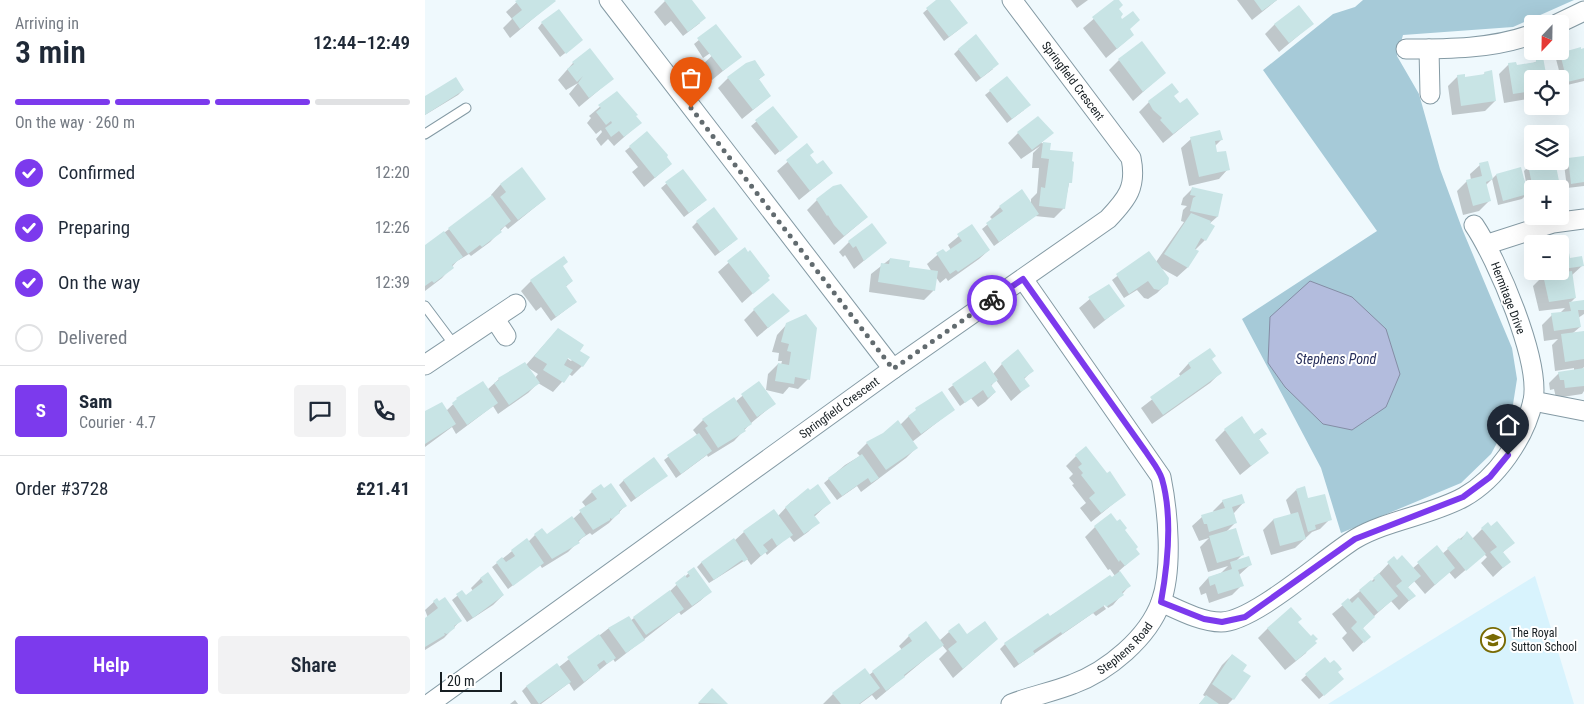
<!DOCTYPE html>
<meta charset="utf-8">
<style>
:root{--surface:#fff;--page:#f2f2f3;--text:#1f2937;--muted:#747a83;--line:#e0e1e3;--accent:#7c3aed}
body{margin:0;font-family:"Roboto Condensed",sans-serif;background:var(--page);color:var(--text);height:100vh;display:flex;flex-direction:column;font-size:19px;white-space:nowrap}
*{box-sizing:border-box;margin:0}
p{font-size:16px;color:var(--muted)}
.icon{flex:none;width:28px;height:28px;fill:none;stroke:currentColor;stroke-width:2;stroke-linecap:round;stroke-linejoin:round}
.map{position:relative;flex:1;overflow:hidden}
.side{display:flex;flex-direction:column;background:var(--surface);width:425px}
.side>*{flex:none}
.needle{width:32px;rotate:202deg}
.controls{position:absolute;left:1099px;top:15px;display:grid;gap:10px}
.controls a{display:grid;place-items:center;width:45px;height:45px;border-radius:5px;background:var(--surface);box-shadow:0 5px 20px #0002;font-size:25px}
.scale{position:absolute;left:15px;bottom:12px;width:62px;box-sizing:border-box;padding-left:5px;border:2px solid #161e22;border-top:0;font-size:14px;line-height:18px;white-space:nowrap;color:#161e22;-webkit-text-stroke:4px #fff;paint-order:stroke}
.pin{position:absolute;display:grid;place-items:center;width:42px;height:42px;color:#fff;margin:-51px -21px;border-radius:50% 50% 50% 0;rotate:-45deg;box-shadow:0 0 5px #0007}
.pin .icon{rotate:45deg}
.courier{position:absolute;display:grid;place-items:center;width:50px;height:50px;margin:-25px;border:4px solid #7c3aed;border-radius:50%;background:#fff;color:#222;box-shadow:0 1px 6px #0007}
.head em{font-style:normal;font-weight:600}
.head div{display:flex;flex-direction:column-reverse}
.head{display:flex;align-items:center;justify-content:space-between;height:85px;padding:0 15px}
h1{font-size:32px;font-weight:600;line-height:38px}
.bar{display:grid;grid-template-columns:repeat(4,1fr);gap:8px 5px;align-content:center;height:60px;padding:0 15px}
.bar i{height:6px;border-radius:4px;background:var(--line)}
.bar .current{background:var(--accent)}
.bar p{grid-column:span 4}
.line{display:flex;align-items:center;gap:12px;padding:0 15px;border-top:1px solid var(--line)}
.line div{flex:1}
.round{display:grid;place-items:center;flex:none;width:52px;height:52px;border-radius:5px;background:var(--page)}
ol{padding:0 15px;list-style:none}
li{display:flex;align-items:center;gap:15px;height:55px}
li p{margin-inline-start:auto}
li .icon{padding:5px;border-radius:50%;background:var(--accent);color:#fff;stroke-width:4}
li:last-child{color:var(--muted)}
li i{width:28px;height:28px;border:2px solid var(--line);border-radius:50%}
.cta{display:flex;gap:10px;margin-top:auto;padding:10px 15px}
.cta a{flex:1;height:58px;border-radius:5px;background:var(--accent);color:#fff;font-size:20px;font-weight:600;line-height:58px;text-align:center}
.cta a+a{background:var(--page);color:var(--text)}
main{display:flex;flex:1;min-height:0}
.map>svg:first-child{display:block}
.built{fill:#d8f3fd}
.green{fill:#a6cad8}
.water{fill:#b3bcdd;stroke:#848da5}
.shadow{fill:#0003;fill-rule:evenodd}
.building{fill:#c8e4e5}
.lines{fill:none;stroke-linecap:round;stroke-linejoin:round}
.lane-casing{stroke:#849aa4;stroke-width:11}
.street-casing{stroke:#849aa4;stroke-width:21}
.lane{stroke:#fff;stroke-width:9}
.street{stroke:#fff;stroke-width:19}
.done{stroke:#626b6f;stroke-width:5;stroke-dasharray:0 9}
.route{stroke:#7c3aed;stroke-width:6}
.labels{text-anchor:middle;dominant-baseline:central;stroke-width:4;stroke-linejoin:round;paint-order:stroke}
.street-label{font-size:12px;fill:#161e22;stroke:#fff}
.poi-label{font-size:12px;fill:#161e22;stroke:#fff;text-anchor:start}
.water-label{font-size:14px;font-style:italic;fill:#29305c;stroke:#fff}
</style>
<main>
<section class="side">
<div class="head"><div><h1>3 min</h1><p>Arriving in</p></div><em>12:44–12:49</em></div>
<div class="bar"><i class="current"></i><i class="current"></i><i class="current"></i><i></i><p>On the way · 260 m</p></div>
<ol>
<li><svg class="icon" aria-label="check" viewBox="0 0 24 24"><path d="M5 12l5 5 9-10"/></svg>Confirmed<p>12:20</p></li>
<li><svg class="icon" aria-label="check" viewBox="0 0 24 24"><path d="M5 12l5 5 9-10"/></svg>Preparing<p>12:26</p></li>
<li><svg class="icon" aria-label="check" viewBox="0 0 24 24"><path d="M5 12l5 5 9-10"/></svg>On the way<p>12:39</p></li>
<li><i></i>Delivered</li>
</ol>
<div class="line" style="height:90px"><b class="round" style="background:var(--accent);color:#fff">S</b><div><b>Sam</b><p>Courier · 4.7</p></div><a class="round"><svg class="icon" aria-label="chat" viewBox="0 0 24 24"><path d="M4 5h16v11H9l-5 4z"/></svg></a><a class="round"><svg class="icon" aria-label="phone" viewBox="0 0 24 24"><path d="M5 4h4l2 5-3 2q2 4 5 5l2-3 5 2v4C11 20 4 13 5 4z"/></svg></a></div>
<div class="line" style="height:65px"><div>Order #3728</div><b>£21.41</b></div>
<div class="cta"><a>Help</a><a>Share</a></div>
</section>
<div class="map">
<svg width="1159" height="704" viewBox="0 0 1159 704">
<rect width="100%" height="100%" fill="#eff9fd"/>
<!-- built -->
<path class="built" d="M1110 576 1149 704H903Z"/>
<!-- green -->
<path class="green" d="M938 0H1149L1088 27 978 35 972 56 994 94 1015 169 1038 231 1087 348 1092 379 1086 417 1066 454 1036 483 916 533 896 468 817 319 952 231 838 70 908 14 930 7Z"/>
<!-- water -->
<path class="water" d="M885 281 927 297 961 329 975 374 961 407 927 430 898 424 860 387 843 363 845 317Z"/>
<!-- shadow -->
<path class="shadow" d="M94 0 129 1 85 38 78 28 87 19 81 12Z
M241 0H265L275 23 258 36 246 21 240 26 229 12Z
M513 0H523L536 28 519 41 498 13Z
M646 0H663L652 8Z
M691 0H693L694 17 708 35 681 58 658 28Z
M812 0H852L827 20Z
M117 23 152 44 135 57 113 28Z
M850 24H887L854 52 840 34Z
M291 26 315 57 287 80 275 67 295 48 294 47 278 58 269 44Z
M534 49 568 69 551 82 529 54Z
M165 50 187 79 154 107 144 94 153 83 141 90 133 80 148 63Z
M1159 50V81L1138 86 1131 59 1136 54Z
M1117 59 1108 79V98L1079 103 1074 74 1084 64 1091 66 1108 63Z
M694 60 739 73 708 101 684 70Z
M1060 73 1070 101 1060 111 1027 115 1023 86 1033 76 1039 78 1057 76Z
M339 75 333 80 345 96 317 119 293 88 303 78Z
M38 90 33 95 0 115V97Z
M565 91 599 110 582 123 560 95Z
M191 93 215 123 189 146 183 139 176 146 171 139 177 132 176 130 171 134 162 123 166 118 164 116Z
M748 97 754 105 773 114 738 143 714 112 724 102Z
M348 108 366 142 350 155 326 126Z
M593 133H627L616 143 624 144V151L648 163 639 208 629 218 610 216 569 246 557 229 568 220 565 217 575 207 606 204V199L612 193 614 168H607L608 153 615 146 596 159 583 143Z
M766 139 796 140 790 146 791 154 803 169 794 179 764 186 756 148Z
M382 145 384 155 392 166 407 173 374 200 352 171Z
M205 147 240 157 246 164 219 187 207 172 213 167 200 151Z
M1159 157V186L1142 188 1139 164 1144 159Z
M1055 165 1067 179 1071 175 1099 183 1101 182 1099 171 1104 166 1134 186 1131 189H1108V197L1104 198 1103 193 1097 199 1073 205 1067 179 1060 186 1064 201 1054 211 1038 215 1032 191 1042 181 1046 180 1045 174Z
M97 169 120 199 83 229 80 226 65 242 46 256 44 254 32 261 17 278 0 291V247L67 197 66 195 75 185Z
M258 170 276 204 259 217 236 188Z
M768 188 797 195 792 217 784 224 780 240 770 250 772 251 762 268 752 277 734 267 742 283 732 293 723 299 719 298 712 290 699 298 687 280 724 252 731 262 759 222 756 221 758 210 762 206 756 205 758 198Z
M392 200 442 217 409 245 382 210Z
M272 222 307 243 290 256 267 227Z
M546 226 564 250 554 259 523 281 521 278 515 283 511 277 509 290 499 300 444 292 446 274 465 259 483 268 507 272 502 264 518 250 520 254 526 250 523 245Z
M424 242 460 243 429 269 420 255 418 257 414 252Z
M1135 244 1144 260 1158 265 1147 275 1150 298 1145 303 1159 301V314L1153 318 1155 327 1148 333 1159 332V367L1156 370 1159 369V391L1157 394 1131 398 1129 389 1125 390 1124 383 1134 373 1149 371V368L1130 371 1127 345 1133 339 1119 341 1117 325 1127 315 1134 314 1140 308 1114 311 1108 286 1118 276 1128 275V271H1135Z
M319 249 343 280 317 303 293 272Z
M1108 256V271H1124L1109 274 1108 272H1103L1102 266Z
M137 267 147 281 135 292 151 302 126 321 116 307 111 311 96 291 106 281Z
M672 293 698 306 669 329 654 308Z
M329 310 363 311 332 337 319 320Z
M362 324 383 379 373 389 364 387 358 394 341 390 343 374 353 364 356 365 357 361H353L354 353 347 352 352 335Z
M133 329 153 351 157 366 147 376 144 374 128 392 113 383 103 393 73 414 68 406 31 434 27 427 0 447V413L21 411 41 392 62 390 74 379 101 365ZM137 355 148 359 146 361ZM102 367 113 374 110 378Z
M784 350 786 360 795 373 785 383 727 424 716 408 756 377 754 374 763 364Z
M560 362 568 374 577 364 608 370 598 380 603 386 586 401 571 380 566 386 570 392 560 402 553 407 546 398 535 406 523 389Z
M334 382 349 404 325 424 309 441 283 457 282 455 251 478 239 460 272 435 268 430 278 420 310 402Z
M528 410 487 442 491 448 481 458 436 492 432 486 412 500 399 483 420 465 435 456 432 453 442 443 475 425 484 416Z
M800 430 829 436 840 434 833 440 842 453 815 475 790 440Z
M651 456 699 495 666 522 655 508 661 503 647 485 649 484 644 478 648 474 641 466Z
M241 476 206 502 194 485 199 480Z
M392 486 404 503 389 517 393 522 383 532 369 542 364 536 342 555 340 552 326 565 322 559 284 583 272 567 277 562 309 541 319 532 353 516 366 502Z
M871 490 905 519 895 529 887 532 870 548 846 555 838 530 848 520 866 515 861 500Z
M167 492 200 506 184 523 167 535 165 533 157 538 143 552 117 568 115 565 83 589 67 567 101 540 103 542 110 535 121 536 148 519 161 507 157 502Z
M798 501 818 503 809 513 810 523 801 532 817 555 811 561 825 565 814 575 817 585 807 595 784 603 781 593 776 595 774 588 783 578 796 573 803 566 783 572 775 547 784 538 774 541 767 526 777 517 789 513 788 511Z
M692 522 713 554 694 571 704 586 688 605 683 608 680 603 678 605 681 609 671 616 668 613 589 668 575 649 580 644 690 576 685 569 683 570 660 537 670 527Z
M1057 529 1088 542 1077 553 1084 562 1068 577 1056 563 1062 557 1059 554 1030 579 1024 572 1000 594 989 581 982 588 989 596 974 610 966 601 948 617 937 629 944 637 928 652 917 638 922 633 907 614 946 582 969 558 972 562 987 569 1012 547 1017 554 1042 533 1047 539Z
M268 569 285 592 275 601 256 615 254 612 190 662 188 659 149 691 144 683 116 704H106L97 691 101 687 132 665 134 667 184 628 205 621 242 594Z
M56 578 78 595 68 605 42 622 27 600 37 592 40 596 48 591 46 588Z
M11 600 35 621 19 638 0 650V620L3 618 0 610Z
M872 622 886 638 881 653 860 670 833 638 843 628Z
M524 632 572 639 528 678 514 659 522 651 517 645 451 700 447 695 435 704H398L408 694 444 675 477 650 474 646 484 636 514 641Z
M807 655 816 671 808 699 803 704H774L781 697 778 695 797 665Z
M900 658 912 672 913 683 894 699 876 680Z
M287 690 302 704H273Z
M90 700 93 704H85Z"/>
<!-- building -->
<path class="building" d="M92 0H130L131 1 95 29 87 18 97 10 90 1Z
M239 0H267L281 18 263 32Z
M511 0H525L543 23 524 37 501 8Z
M689 0H694L698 5 694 9 698 14 696 17 697 19 708 11 715 20 705 29 709 35 692 49 667 17Z
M829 0H852L837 11Z
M874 5 889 24 864 43 849 24Z
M134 9 158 40 141 54 116 22Z
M291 24 317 57 298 71 272 38Z
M551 34 574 64 556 78 533 49Z
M717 41 741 73 718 92 693 59Z
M1156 47V49L1159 48V78L1142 82 1135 53Z
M165 48 189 79 164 98 153 83 158 76 152 82 142 69 149 64 147 62Z
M1118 57 1122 79H1108V91L1088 94 1083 63 1091 62 1092 65 1111 62V59Z
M330 60 340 75 334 79 346 96 328 110 302 77 321 63Z
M1067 70 1071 101 1036 106 1032 75 1040 74V77L1060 74 1059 72Z
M582 76 606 105 587 119 564 90Z
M31 77 39 90 0 115V96Z
M747 83 754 92 749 96 755 103 762 98 774 114 748 134 735 120 737 118 728 110 723 101Z
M192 91 213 115 211 116 217 123 199 137 194 131 186 137 180 128 187 123 186 121 181 125 171 112 176 108 173 105Z
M348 106 373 137 355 152 330 120Z
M613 116 629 133 607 150 592 132Z
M795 130 798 140 790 141 792 152 801 151 805 170 774 177 765 137Z
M222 131 243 155 242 157 247 164 230 178 204 146Z
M618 142 626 143 625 150 648 152 647 161 649 162 647 183H644L640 209 614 206 616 187 620 188 624 159 616 158Z
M382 143 389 152 385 155 392 164 398 160 408 173 385 191 361 160Z
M1159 156V182L1146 184 1143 158Z
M1063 161 1068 179 1061 182 1066 201 1048 206 1041 180 1057 176 1054 163Z
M1122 161H1130L1135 186 1108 189 1103 165Z
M97 167 121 199 93 220 75 197 81 192 75 184Z
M1096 167 1103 194 1078 201 1071 174Z
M258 169 282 200 264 213 240 182Z
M416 184 443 217 419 236 409 225 403 215 402 216 391 199 408 186Z
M767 187 798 194 793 217 765 211 768 198 771 196 765 195Z
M597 189 614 214 574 242 561 223 578 211 574 206Z
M67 195 86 221 75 230 77 232 57 247 55 245 43 254 23 228Z
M289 207 313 239 295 252 271 221Z
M766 213 786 221 785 223 790 226 781 241 776 238 770 249 774 251 763 268 739 254Z
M447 223 462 243 439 261 431 246 428 248 423 241Z
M547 224 565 250 533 272 531 270 525 274 511 253 518 249 521 252 537 241 532 234Z
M19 231 38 257 27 265 29 268 9 283 7 281 0 286V245Z
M1142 242 1145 258 1157 256 1159 266 1138 269 1137 261 1135 262V243Z
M320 247 323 252 325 250 345 276 343 278 345 280 328 294 302 261Z
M724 251 744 278 743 284 734 290 729 289 723 281 704 294 691 274Z
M139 256 143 262 138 266 148 281 141 286 152 302 131 317 105 280Z
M465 258 485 261 484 267 513 271 510 291 453 282 456 263 464 264Z
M1147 271 1151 298 1124 302 1118 275Z
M684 284 700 306 680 320 663 297Z
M348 293 365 311 343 328 328 309Z
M1159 300V310H1153L1156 327 1129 331 1126 313 1146 311 1144 302Z
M381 314 392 328 385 380 370 377 369 384 350 381 353 363 364 365 366 352 362 351 364 344 356 342 361 323Z
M133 328 159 345 155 351 165 357 158 367 143 358 139 365 148 370 139 383 118 370 122 364 109 356Z
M1159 331V359L1140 362 1136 334Z
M785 348 791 356 787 359 797 373 738 415 725 397 766 368 763 363Z
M593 349 609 371 599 378 605 386 596 392 576 363Z
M560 361 573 380 566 385 571 392 563 398 558 390 540 403 527 384Z
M100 362 115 383 84 405 69 383 74 380 73 378Z
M1159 368V386L1140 388 1139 380H1135L1133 372Z
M58 381 73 403 42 425 27 403 32 399 31 398Z
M334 381 351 404 332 417 316 394Z
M517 391 530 410 496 434 483 416 491 410 490 408Z
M309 397 327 424 319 429 321 431 293 448 280 428 283 426 277 419Z
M17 402 31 424 0 444V411Z
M817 416 829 434 837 428 842 434 834 439 844 453 826 466 799 429Z
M473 420 493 448 461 470 441 442 458 433Z
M274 433 287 451 256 474 242 455Z
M661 446 682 473 685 471 701 495 676 513 664 498 670 493 656 475 658 473 653 467 657 464 650 455Z
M437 454 454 478 446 483 443 478 417 496 403 478Z
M229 457 243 476 211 498 198 480Z
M186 483 202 506 194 511 195 513 187 519 185 518V520L168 530 154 510 172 499 166 491 176 484 179 488Z
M393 484 406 503 389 515 395 523 379 534 360 507 383 488 385 490Z
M880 486 883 498 900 494 907 520 890 525 891 529 883 532 871 489Z
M817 494 820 503 807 507 812 523 784 532 782 524H779L776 515 800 508 797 500Z
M349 509 368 535 352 546 347 538 338 545 343 551 336 556 318 531Z
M873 512 881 539 855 546 848 519Z
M686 513 692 521 695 519 702 528 700 530 713 547 711 549 715 554 700 566 695 560 694 562 669 526Z
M147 516 161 535 153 541 155 543 127 559 109 534 117 528 122 534Z
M1072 521 1090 543 1078 552 1086 562 1078 568 1065 552 1072 547 1056 528 1063 522 1066 526Z
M811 528 819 555 792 563 784 536Z
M1042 531 1061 554 1041 571 1022 548 1034 538 1036 540Z
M102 538 119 563 88 586 71 562 77 557 81 562 90 556 86 550Z
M309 538 323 559 319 562 317 560 289 580 276 562Z
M1012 545 1030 568 1010 585 992 562Z
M977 555 996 576 983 587 991 596 984 601 971 586 977 581 962 562 969 556 972 560Z
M824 556 827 565 813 570 819 586 793 594 790 584 785 586 783 577 807 569 805 562Z
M269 567 287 592 267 606 250 583 260 575 262 578 265 576 262 572Z
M695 571 706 586 697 592 699 595 681 607 680 605 637 634 636 632 608 651 610 654 594 664 579 643 623 613 625 616 685 575 687 577Z
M63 572 79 595 48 618 31 594 37 590 41 595 58 582 55 578Z
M954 573 973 596 953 612 934 590 946 580 948 582 950 580 948 578Z
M245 590 259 609 221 635 208 617Z
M20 597 37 621 29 626 30 628 22 634 19 633 20 635 0 647V618L13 608 8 601 12 598 14 601Z
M933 597 950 617 938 628 946 637 939 643 926 628 932 622 916 604 923 598 927 603Z
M866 607 877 619 873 622 886 636 888 634 893 639 890 641 892 643 871 661 842 628Z
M204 616 220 640 201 653 183 628Z
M501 621 519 645 479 675 480 677 461 691 447 671 487 641 483 635Z
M560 621 573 639 538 669 523 649 532 642 523 631 534 623 542 634Z
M174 634 191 658 182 664 179 660 172 665 175 670 159 682 142 657Z
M807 654 822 665 818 671 826 676 809 700 787 684Z
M900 657 905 663 909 660 913 664 917 669 913 672 919 679 899 696 880 674Z
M132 663 146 682 114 704 101 686Z
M440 668 455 688 434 704H416L407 693Z
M287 688 303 704 273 703Z
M781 695 794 704H774Z"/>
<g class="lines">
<defs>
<path id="lane" d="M0 134 41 108
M0 306 30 346"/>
<g id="street">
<path d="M184 0 468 369"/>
<path d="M1132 24 1159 11"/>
<path d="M981 49C1023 49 1068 49 1108 34"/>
<path d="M1004 49 1005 94"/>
<path d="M1063 244 1128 223 1159 219"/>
<path d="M70 319 81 336"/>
<path d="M0 365 91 304"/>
<path d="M1108 401 1159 411"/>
<path d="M736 602C754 610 776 622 796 622 829 622 899 558 930 539 962 520 1007 515 1039 497 1071 479 1100 438 1108 401 1116 361 1072 259 1049 225"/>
<path id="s1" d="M4 704 468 369 683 219C702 199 712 187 706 158L587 0"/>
<path id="s2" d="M586 704C606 696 628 692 648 684 683 671 723 638 736 602 748 568 743 512 736 477L598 279"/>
</g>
</defs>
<!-- lane casing -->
<use href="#lane" class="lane-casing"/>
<!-- street casing -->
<use href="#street" class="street-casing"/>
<!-- lane -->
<use href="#lane" class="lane"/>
<!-- street -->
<use href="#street" class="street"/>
</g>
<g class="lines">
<!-- done -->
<path class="done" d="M266 108 468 369 567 300"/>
<!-- route -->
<path class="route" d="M567 300 598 279 721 452C726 460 734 469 737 479 748 517 743 563 736 602L779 619 797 622 820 617 930 539 1038 497 1065 477 1083 455"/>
</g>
<!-- icons -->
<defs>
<symbol id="school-ring" viewBox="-11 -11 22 22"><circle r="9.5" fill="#fff" stroke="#796a03" stroke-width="1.5"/><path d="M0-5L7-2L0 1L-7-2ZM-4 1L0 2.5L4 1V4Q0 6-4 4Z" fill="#796a03"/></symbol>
</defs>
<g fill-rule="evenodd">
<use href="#school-ring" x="1054" y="626" width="28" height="28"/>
</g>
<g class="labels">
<!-- street labels -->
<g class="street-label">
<text transform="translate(648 81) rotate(53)">Springfield Crescent</text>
<text transform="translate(1083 298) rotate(69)">Hermitage Drive</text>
<text stroke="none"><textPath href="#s1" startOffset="506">Springfield Crescent</textPath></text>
<text stroke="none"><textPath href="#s2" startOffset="129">Stephens Road</textPath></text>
</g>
<!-- poi labels -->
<g class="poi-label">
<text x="1086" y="633">The Royal<tspan x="1086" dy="14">Sutton School</tspan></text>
</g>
<!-- water labels -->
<g class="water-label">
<text x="911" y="359">Stephens Pond</text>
</g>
</g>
</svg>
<div class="controls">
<a><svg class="needle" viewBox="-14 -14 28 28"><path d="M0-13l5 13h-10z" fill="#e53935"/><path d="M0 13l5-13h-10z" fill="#747a83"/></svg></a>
<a><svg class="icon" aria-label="locate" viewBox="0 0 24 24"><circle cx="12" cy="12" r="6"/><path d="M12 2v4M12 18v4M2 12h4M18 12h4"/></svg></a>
<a><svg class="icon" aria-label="layers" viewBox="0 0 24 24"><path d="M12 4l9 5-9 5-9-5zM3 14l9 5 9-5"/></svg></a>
<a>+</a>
<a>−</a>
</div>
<div class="scale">20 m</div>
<div class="pin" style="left:266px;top:108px;background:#ea580c"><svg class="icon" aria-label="bag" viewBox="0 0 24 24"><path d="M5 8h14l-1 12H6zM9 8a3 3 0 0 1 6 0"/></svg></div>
<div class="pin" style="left:1083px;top:455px;background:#1f2937"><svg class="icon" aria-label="home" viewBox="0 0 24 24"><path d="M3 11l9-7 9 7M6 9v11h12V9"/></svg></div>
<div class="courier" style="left:567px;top:300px"><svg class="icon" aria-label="bike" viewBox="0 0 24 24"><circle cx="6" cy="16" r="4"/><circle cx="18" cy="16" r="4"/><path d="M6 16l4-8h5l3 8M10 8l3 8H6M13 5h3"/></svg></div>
</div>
</main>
